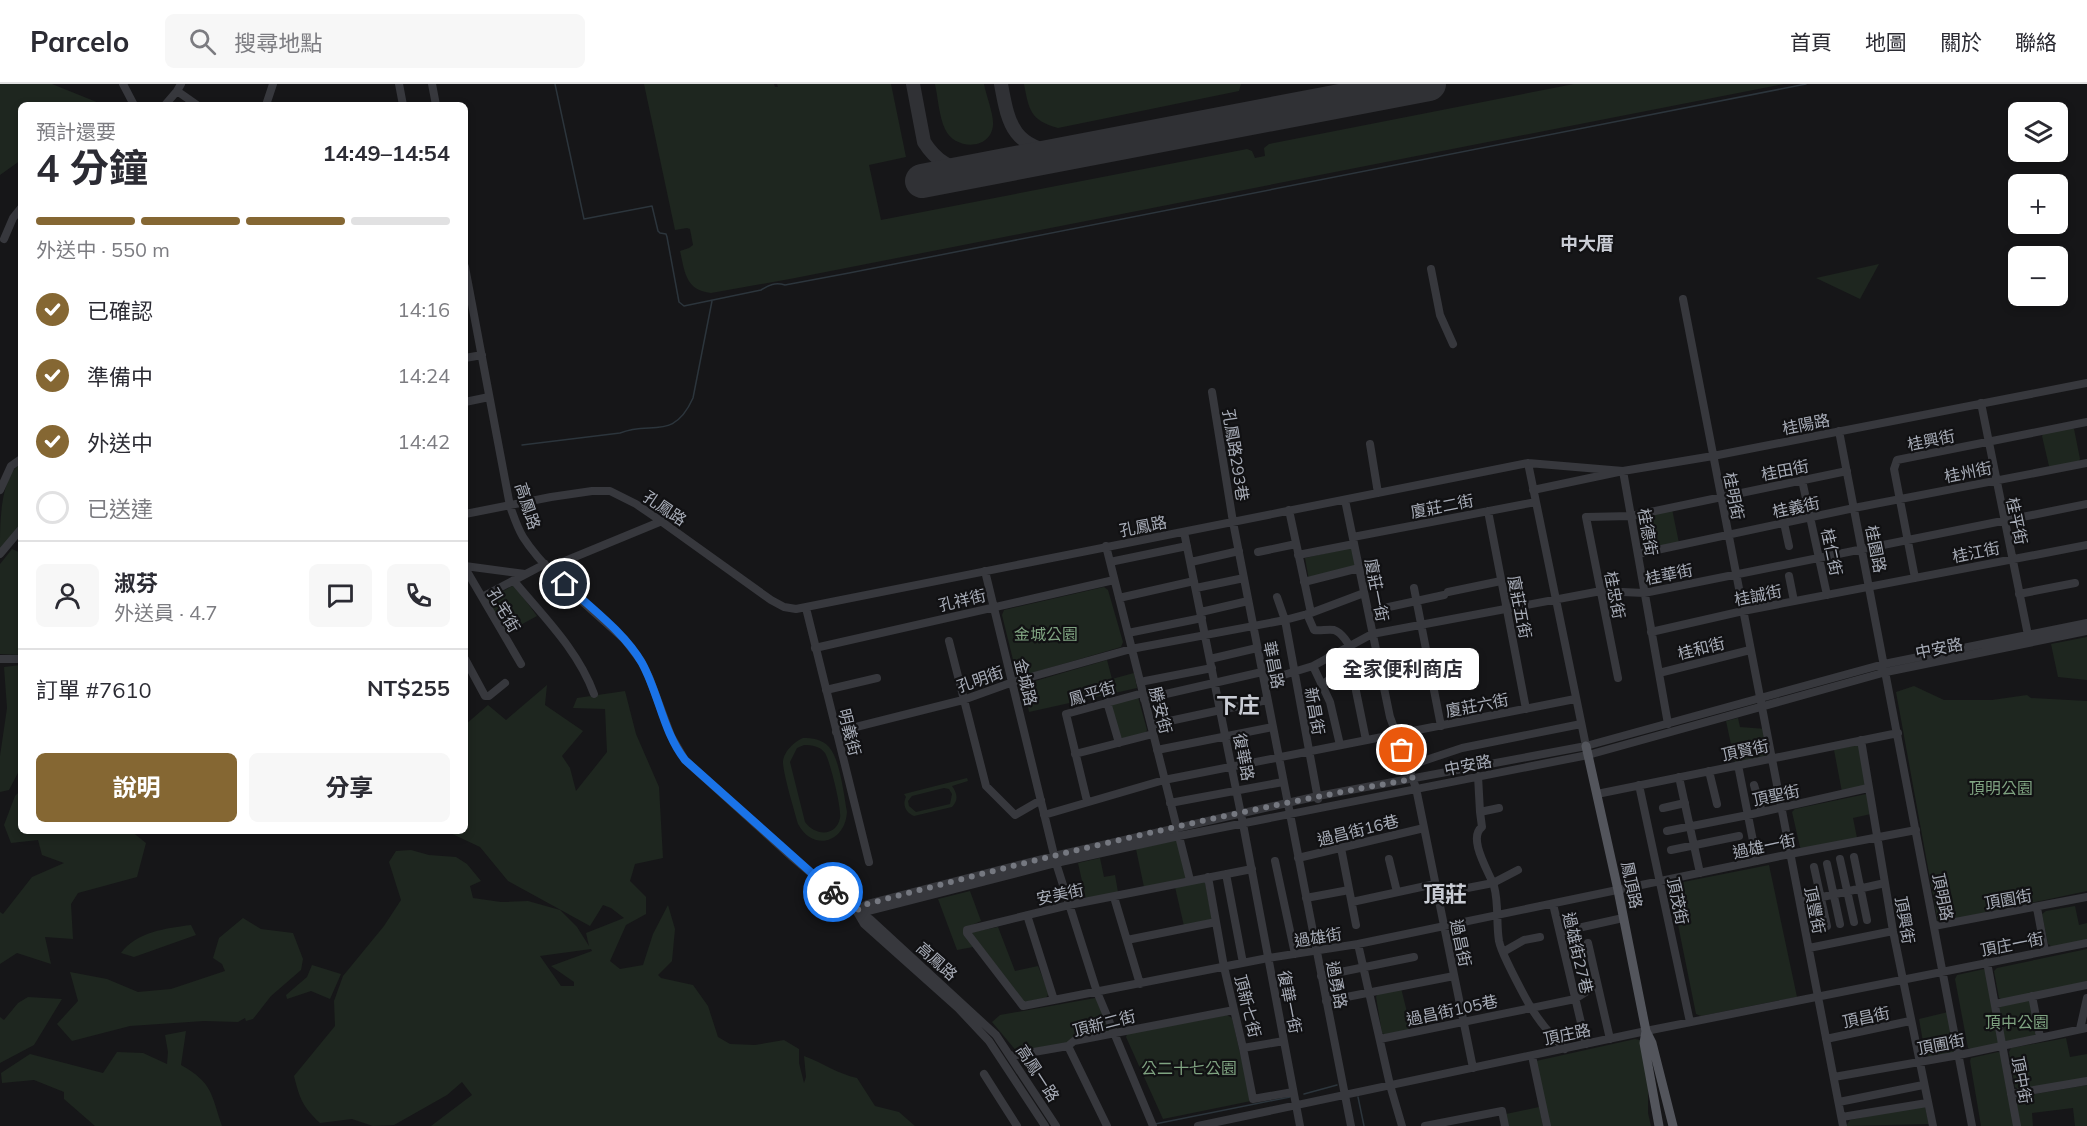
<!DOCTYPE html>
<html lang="zh-TW">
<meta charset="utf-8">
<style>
:root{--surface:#fff;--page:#f7f7f7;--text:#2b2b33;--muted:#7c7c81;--line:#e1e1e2;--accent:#856733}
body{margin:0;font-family:Mulish,"Noto Sans TC",sans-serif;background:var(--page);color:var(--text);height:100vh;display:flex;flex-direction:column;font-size:22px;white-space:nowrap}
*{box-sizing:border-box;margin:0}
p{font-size:20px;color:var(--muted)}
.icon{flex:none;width:33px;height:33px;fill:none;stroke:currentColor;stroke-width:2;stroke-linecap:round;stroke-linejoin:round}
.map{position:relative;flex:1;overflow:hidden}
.details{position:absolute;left:18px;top:18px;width:450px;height:732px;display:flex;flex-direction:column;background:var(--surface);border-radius:9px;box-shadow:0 3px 9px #0003}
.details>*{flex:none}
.controls{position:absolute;left:2008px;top:18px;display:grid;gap:12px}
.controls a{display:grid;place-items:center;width:60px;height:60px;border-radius:9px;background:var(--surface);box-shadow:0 3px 9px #0003;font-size:30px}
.pin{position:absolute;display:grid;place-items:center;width:51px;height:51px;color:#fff;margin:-26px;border:3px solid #fff;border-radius:50%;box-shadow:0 2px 6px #0007}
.courier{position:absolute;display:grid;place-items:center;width:60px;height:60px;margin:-30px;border:4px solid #1a73e8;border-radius:50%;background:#fff;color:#222;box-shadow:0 2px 8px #0007}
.bubble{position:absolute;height:42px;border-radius:9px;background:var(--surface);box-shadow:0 3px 9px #0003;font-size:20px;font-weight:700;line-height:42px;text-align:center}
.summary em{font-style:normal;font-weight:700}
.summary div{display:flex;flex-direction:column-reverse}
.summary{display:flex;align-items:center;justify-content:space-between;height:102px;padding:0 18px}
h1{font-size:39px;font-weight:700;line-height:45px}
.bar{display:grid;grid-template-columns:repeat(4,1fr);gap:9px 6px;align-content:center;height:72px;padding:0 18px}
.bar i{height:8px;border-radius:4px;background:var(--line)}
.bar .active{background:var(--accent)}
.bar p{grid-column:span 4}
.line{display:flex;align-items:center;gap:15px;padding:0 18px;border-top:2px solid var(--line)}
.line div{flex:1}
.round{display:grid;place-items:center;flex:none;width:63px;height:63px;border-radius:9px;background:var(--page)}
ol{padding:0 18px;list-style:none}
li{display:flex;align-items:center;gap:18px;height:66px}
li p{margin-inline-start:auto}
li .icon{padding:6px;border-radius:50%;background:var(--accent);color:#fff;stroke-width:4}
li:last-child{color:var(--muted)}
li i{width:33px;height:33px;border:3px solid var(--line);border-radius:50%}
.action{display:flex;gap:12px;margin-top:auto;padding:12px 18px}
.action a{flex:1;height:69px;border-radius:9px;background:var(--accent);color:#fff;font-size:24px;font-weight:700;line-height:69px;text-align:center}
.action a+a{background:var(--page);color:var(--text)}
header{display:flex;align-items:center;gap:36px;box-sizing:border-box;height:84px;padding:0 30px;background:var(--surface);border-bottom:2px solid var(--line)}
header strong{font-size:28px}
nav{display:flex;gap:33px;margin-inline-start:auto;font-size:21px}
.search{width:420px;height:54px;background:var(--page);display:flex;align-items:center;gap:15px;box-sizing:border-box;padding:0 21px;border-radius:9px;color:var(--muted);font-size:22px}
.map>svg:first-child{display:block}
.green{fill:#1e261f;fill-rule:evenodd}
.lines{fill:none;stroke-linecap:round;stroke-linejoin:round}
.stream{stroke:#2c353c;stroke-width:1.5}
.taxiway{stroke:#303135;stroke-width:14}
.runway{stroke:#303135;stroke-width:34}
.minor{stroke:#37383d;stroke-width:8}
.major{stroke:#53555c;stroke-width:9}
.done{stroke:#757880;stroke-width:6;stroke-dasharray:0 10.8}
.route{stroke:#1a73e8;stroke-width:8}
.labels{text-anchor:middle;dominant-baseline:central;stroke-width:4.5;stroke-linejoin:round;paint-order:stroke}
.street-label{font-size:16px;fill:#a8adb8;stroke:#111113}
.park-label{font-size:16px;fill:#7fa381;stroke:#111113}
.neighbourhood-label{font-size:18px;font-weight:bold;fill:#c9ccd4;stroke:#111113}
.district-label{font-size:22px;font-weight:bold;fill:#c9ccd4;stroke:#111113}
</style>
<header>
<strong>Parcelo</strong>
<div class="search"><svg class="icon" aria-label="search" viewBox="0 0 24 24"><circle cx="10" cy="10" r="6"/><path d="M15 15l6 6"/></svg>搜尋地點</div>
<nav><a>首頁</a><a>地圖</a><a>關於</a><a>聯絡</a></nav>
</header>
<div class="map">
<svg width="2087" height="1042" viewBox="0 0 2087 1042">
<rect width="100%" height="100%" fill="#161618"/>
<!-- green -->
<path class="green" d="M0 0H52L104 21H21V76L0 91Z
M644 0H774L775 3H778L777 0H891L906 73 869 81 881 136 1247 65 1252 67 1255 74 1265 72 1264 64 1269 60 1574 0H1784L795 194 711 209C685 206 685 188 680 167L689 164 693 161 690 145 687 144 675 146Z
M935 0H984C986 11 994 31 993 41 991 67 954 66 945 45 939 32 938 14 935 0Z
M1024 0H1241L1239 7 1058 44C1030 36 1029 26 1024 0Z
M1879 180 1860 215 1816 194Z
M2072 344 2074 345 2080 375 2078 378 2052 383 2049 382 2042 352 2044 349Z
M21 379V442L0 466C0 438 0 394 21 379Z
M1672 425 1679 459 1649 465 1643 462 1637 435 1639 432Z
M1353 463 1358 485 1309 496 1305 474Z
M12 465 21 469V571L0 570V480Z
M514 501 537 532 504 550 485 517Z
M1104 503 1108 506 1123 558 1121 563 1022 592 1016 588 1002 531 1004 526Z
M2087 553V596L2058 593 2051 560Z
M1107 576 1112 595 1134 589 1137 604 1029 628 1024 603 1025 600Z
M21 581V591L19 596H21V683L9 706 0 708V672L7 624 4 583Z
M547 601 545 621 583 647 562 672 570 684 576 707 607 668 605 625 573 624 577 614 625 607 636 650 659 703 663 774 635 780 630 797 646 813V830L626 841 610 877 620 885 643 881 653 850 668 821 675 845 672 877 658 891 661 894 693 901 708 922 718 953 730 960 755 961 784 956 799 965V979L804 999 806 993 804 972C823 979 838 990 857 994L875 1022 899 1028 915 1042H431L472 1011 462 998 447 1011 394 1041 373 1042 352 1035 320 1039C302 1022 300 1015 294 992L335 942 334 917 343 892 384 842 401 816 389 778 396 767 411 766 429 771 456 773 467 780 481 797 470 802 473 814 501 818 528 817 560 826 577 843 589 862 586 849 624 834 611 824 603 821 590 842 508 797 480 763 446 747H465V641L488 621 506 636ZM591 865 592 867 551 882 574 898V902H561L540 872Z
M1914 602 1944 616H1992L2027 611 2031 614 2087 617V807L1938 839 1896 608Z
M1138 613 1147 646 1145 650 1122 656 1110 621Z
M1738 634 1740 643 1766 645 1771 673 1735 679 1726 637Z
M803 654C812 654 822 655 829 663 840 675 844 712 847 728 845 759 813 768 798 740 794 725 784 693 783 679 783 668 794 658 803 654ZM804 661C812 661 820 662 825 669 830 677 842 725 840 734 836 753 815 752 805 738L790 678 797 664Z
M1857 661 1859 662 1865 701 1842 708 1834 666Z
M967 694 968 697 952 702C957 709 959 716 952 723L914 732C906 729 902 721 906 713L904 710ZM944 704 949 705 952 710 950 720 916 728 909 722 908 717 912 712Z
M21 706V747H131L146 759 137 793 78 809 71 820 73 855 45 853 51 880 17 869 0 880V828L3 830 32 793 64 779 42 771 38 756 11 759 4 741 15 712Z
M1866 710 1868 711 1871 730 1853 734 1857 754 1801 765 1800 763 1792 728 1795 725Z
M1178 756 1187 794 1144 803 1136 765Z
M1100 774 1104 793 1115 791 1118 808 1086 815 1078 779Z
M1769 781 1797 913 1701 932 1696 930 1671 806 1673 800Z
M1205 798 1212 835 1184 842 1175 803Z
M970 807 981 837 963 845 973 863 957 866 938 815Z
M2075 822 2079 841 2087 839V856L2052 863 2048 860 2042 830 2046 827Z
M243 834 261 845 293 849 303 875 301 886 271 912 253 935 246 937 245 934 238 938 204 937 130 942 72 957 57 940 78 917 70 888 107 895 138 908 171 905 225 887 222 880 213 874 219 854Z
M191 841 196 851 134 873 121 869C136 848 167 844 191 841Z
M998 843 1015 887 1038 882 1049 909 1046 914 1024 918 973 853 972 848Z
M2087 865V897L2085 899 2003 916 1999 914 1994 887 1997 884Z
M312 881 341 890 330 915 311 907 287 915 286 911 307 893Z
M1984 885 1987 889 1999 957 1997 961 1973 966 1968 964 1955 895 1957 891Z
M1401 904 1411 944 1410 946 1386 951 1382 949 1376 913 1378 909Z
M28 913 62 915 34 961 0 979V933L4 936 18 919Z
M1095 914 1100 916 1110 947 1067 961 1018 969 992 938 1000 931Z
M2027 916 2030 918 2036 950 2034 952 2005 958 1998 927 2000 922Z
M1948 928 1956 966 1954 969 1930 973 1925 969 1919 935Z
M1227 931 1232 934 1251 1017 1163 1035 1126 953 1127 950Z
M186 947 181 981C213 999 211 1010 222 1042H95L64 1015V1008L34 996 2 999 1 989 30 970 103 989 117 968 143 969 167 980 168 968 165 951Z
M2066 954 2070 973 2087 970V995L2019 1006 2015 1003 2009 968 2011 964Z
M1635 955 1640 956 1648 998V1029L1651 1042H1548L1536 977Z
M1998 968 2002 969 2015 1042H1981L1970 977 1971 974Z
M2087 1001V1042H2075L2073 1024 2032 1029 2033 1042H2020L2014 1015 2017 1013Z
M1922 1021 1925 1023 1929 1040 1846 1042 1850 1036Z
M1539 1023 1543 1042H1508L1506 1030Z"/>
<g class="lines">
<!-- stream -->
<path class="stream" d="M555 0 584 135 652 122 658 147 660 149 666 150 667 153 679 218 684 222 761 206C769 201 775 198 785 201L849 189 1806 0
M522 361 620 349C651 336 673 358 693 314L712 217
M1304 1010 1337 1001
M1358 1013 1364 1042
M1155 1040 1290 1013"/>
<!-- taxiway -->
<path class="taxiway" d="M913 0 924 58C936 77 950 85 971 88
M1001 0C1009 45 1014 61 1062 71
M1424 0 1425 1
M1361 13 1378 0"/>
<!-- runway -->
<path class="runway" d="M922 97 1429 0"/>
<!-- minor -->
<path class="minor" d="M123 0 134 21
M399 0 403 21
M432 0 436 21
M177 7 197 21
M165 21 177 7 181 0
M266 21 273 0
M4 155 13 134 21 124
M465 183 510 422C514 433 517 443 523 453 545 488 594 527 625 556L641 577 649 593 671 652 685 676 793 774 856 827 870 835 996 951 1056 1042
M1431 185 1440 231 1453 260
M1683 215 1843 1042
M465 274 482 271
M1212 308 1233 438 1351 1042
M465 318 489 313
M1981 319 2029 556
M1839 347 1972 1042
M1370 360 1378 409
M1528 379 1586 662
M1802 396 1827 511
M0 406 11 382 21 375
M1533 406 1623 387 1668 640
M1345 416 1390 633 1416 704 1473 984
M1289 426 1311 529
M1488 427 1526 625
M465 430 551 413 592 407H610L636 420 658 435 771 516 784 523 796 525 1528 379 1623 387 1713 372 2087 299
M1784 439 1789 462
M1184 448 1243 740 1300 1042
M1353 453 1536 418
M1106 462 1190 796
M1258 468 1296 460
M0 470 21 445
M1638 470 1854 424 2087 379
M1298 471 1354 460
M1110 478 1187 462
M1191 478 1239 467
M465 482 525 490
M465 484 521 580
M548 484 662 437
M985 487 1056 779 1097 908 1153 1042
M1789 492 1794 517
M1915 494 1894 385 1897 376 2087 338
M514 497C543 532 578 566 594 610
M1304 498 1359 484
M1196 504 1244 494
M1414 504 1441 642
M1448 508 1501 497
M2019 510 2075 499
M482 513 545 480
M1277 513 1285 536 1318 715
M1119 514 1194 497
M806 524 869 778
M1384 524 1444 511
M1201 528 1248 517
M1307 530 1314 546C1320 547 1328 545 1334 546 1352 552 1358 594 1382 599L1465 583
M1651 548 1743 527 2087 461
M1128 549 1202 534
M949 557 986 702 1015 731 1041 716
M815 564 1114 496
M0 575H21
M465 575 485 612H489L505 599
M1210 575 1257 564
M1313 582 1330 618 1340 661
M1659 589 1750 566
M1618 594 1586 433 1631 432 1847 387
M1264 597 1313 582 1372 550 1601 507 1644 509 2087 420
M1140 598 1212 584
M1323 600 1357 576
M826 606 877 594
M1356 607 1366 656
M1144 615 1262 588
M1107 618 1119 659
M1151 641 1267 616
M836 648 963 616 1013 598 1131 565 1285 536 1311 529 1364 509
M1861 656 1893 847 1933 1042
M1157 666 1273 643
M1075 670 1153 650
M1738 681 1757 777
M1408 682 1462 664 1581 640
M1709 687 1717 720
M1478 692 1480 728 1499 724
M1679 693 1700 789
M1639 701 1690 938
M1754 701 1762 728
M1597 710 1898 649
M1087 717 1066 630 1143 609
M1170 719 1283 698
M1663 724 1685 719
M1480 728 1482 743C1467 754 1489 788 1494 802 1499 820 1496 839 1499 857 1501 867 1507 877 1511 886 1528 920 1537 938 1565 965
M1044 731 1164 696 1575 615
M1667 747 1748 731 1868 704
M1341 764 1356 841
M1671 766 1739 752
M1854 773 1867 836
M1298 774 1424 744
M1389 775 1397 808
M1840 775 1854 838
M1275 777 1295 870
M1827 780 1840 840
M1814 783 1827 842
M1252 785 1069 821 967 846V849L1023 922 1268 874 1358 860 1790 770 1916 746
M1226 790 1243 879
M1208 793 1224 883 1243 964 1284 957
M1457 806 1493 799 1518 786
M1114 813 1140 900
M1306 814 1349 806
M1352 818 1435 800
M1800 818 1885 799
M1553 820 1586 960
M2037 824 2045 867
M856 827 867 820 1054 772 1318 712 1586 662 1884 580 2087 539
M858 827H869L1056 779 1179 752 1588 671 1886 588 2087 547
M857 828 864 840 958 924 989 957 1045 1042
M1027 831 1054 916
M1934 842 2087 813
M1560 848 1623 834
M1127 856 1216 838
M1588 859 1610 955
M1358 860 1390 1001 1402 1042
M1809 864 1893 847
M1503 868 1524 856 1540 853
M1987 878 2017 1042
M1321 892 1414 873
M2032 912 2040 953
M1326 917 1454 892
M1995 920 2087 901
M2080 945 2087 914
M1380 955 1575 915 1597 901
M1826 955 1910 937
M1243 964 1253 1015 1293 1008
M1011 972 1068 962
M1532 972 1547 1042
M984 990 1017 1042
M1834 993 1959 971 2087 944
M2011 1010 2087 997
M1839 1018 1923 1001
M1842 1033 1927 1019
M1107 1042 1068 962 1074 957 1234 926
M1198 1042 1646 947 2087 859
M1425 1042 1502 1027 1505 1042"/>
<!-- major -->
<path class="major" d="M1586 662 1618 806 1646 947 1652 959 1673 1042
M1646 947 1644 959 1659 1042"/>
</g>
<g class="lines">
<!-- done -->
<path class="done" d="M833 808 856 827 867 820C1047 772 1229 727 1413 695L1402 666"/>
<!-- route -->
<path class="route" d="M565 500C590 523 625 549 642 579 659 610 663 648 685 676L833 808"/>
</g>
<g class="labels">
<!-- street labels -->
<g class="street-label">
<text transform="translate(1806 340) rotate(-11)">桂陽路</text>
<text transform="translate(1931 356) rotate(-11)">桂興街</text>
<text transform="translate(1236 371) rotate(81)">孔鳳路293巷</text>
<text transform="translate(1785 386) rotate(-11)">桂田街</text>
<text transform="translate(1968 388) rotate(-11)">桂州街</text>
<text transform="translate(1734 412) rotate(79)">桂明街</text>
<text transform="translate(528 422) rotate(72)">高鳳路</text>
<text transform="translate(1442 422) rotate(-11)">廈莊二街</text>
<text transform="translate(1796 423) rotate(-12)">桂義街</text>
<text transform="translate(665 424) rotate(34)">孔鳳路</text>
<text transform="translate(2017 437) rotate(78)">桂平街</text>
<text transform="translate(1143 442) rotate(-11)">孔鳳路</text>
<text transform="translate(1648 448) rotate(80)">桂德街</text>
<text transform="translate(1876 465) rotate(79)">桂園路</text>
<text transform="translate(1832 468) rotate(78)">桂仁街</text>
<text transform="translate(1976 468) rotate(-11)">桂江街</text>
<text transform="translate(1669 490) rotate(-11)">桂華街</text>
<text transform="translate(1377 506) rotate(79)">廈莊一街</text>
<text transform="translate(1615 511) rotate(79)">桂忠街</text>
<text transform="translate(1758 511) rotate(-11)">桂誠街</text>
<text transform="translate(962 516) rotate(-13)">孔祥街</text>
<text transform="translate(1520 523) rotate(79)">廈莊五街</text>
<text transform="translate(504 526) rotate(60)">孔宅街</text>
<text transform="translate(1701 564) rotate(-14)">桂和街</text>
<text transform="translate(1939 564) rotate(-11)">中安路</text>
<text transform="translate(1274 581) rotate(79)">華昌路</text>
<text transform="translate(980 595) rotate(-19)">孔明街</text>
<text transform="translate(1026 598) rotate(76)">金城路</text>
<text transform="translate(1092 609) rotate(-16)">鳳平街</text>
<text transform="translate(1477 621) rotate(-11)">廈莊六街</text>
<text transform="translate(1161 626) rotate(76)">勝安街</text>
<text transform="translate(1315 627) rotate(80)">新昌街</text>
<text transform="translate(850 648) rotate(76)">明義街</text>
<text transform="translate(1745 666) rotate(-12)">頂賢街</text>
<text transform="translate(1244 673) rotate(79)">復華路</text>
<text transform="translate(1468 681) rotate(-11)">中安路</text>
<text transform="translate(1776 711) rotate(-12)">頂聖街</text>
<text transform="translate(1358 746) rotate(-14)">過昌街16巷</text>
<text transform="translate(1764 762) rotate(-12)">過雄一街</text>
<text transform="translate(1632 801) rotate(78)">鳳頂路</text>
<text transform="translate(1060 810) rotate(-12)">安美街</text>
<text transform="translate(1943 813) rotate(79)">頂明路</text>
<text transform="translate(2008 815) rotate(-10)">頂園街</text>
<text transform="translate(1678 817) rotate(78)">頂茂街</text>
<text transform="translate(1815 826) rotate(79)">頂豐街</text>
<text transform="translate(1905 836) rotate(80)">頂興街</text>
<text transform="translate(1318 853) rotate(-9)">過雄街</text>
<text transform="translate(1461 859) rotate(78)">過昌街</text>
<text transform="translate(2012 860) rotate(-11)">頂庄一街</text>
<text transform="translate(1578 869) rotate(77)">過雄街27巷</text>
<text transform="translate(937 877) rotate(42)">高鳳路</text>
<text transform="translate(1337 901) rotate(79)">過勇路</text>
<text transform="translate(1290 918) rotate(79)">復華一街</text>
<text transform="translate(1248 922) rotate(76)">頂新七街</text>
<text transform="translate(1452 926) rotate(-12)">過昌街105巷</text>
<text transform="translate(1866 933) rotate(-12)">頂昌街</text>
<text transform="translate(1104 939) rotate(-14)">頂新二街</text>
<text transform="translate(1567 950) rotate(-12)">頂庄路</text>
<text transform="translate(1941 960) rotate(-11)">頂圃街</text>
<text transform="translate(1038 989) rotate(57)">高鳳一路</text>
<text transform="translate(2022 996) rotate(80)">頂中街</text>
</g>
<!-- park labels -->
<g class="park-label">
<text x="1046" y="550">金城公園</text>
<text x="2001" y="704">頂明公園</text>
<text x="2017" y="938">頂中公園</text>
<text x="1189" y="984">公二十七公園</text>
</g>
<!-- neighbourhood labels -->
<g class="neighbourhood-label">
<text x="1587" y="159">中大厝</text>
</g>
<!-- district labels -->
<g class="district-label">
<text x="1238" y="621">下庄</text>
<text x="1445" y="810">頂莊</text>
</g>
</g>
</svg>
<div class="controls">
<a><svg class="icon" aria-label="layers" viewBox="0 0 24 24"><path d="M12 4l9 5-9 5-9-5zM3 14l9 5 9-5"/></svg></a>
<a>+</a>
<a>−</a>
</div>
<div class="pin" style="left:1402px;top:666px;background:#ea580c"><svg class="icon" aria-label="bag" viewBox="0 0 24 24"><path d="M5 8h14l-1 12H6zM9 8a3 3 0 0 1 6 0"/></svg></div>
<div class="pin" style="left:565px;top:500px;background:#1f2937"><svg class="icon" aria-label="home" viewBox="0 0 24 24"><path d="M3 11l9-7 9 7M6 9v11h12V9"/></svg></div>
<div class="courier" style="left:833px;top:808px"><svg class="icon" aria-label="bike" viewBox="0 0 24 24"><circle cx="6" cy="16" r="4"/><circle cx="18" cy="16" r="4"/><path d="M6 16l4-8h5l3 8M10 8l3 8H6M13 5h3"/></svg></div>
<div class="bubble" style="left:1326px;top:564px;width:153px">全家便利商店</div>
<section class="details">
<div class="summary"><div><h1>4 分鐘</h1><p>預計還要</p></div><em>14:49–14:54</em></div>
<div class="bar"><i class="active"></i><i class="active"></i><i class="active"></i><i></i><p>外送中 · 550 m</p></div>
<ol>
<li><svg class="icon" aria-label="check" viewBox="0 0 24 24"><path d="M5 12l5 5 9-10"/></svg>已確認<p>14:16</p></li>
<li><svg class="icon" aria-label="check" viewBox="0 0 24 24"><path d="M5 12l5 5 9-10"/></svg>準備中<p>14:24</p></li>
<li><svg class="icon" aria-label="check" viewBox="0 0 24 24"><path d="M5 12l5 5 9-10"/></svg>外送中<p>14:42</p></li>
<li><i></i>已送達</li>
</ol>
<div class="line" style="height:108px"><a class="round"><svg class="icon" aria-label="person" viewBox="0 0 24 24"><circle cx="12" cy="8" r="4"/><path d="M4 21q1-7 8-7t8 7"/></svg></a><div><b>淑芬</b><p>外送員 · 4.7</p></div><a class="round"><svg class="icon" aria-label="chat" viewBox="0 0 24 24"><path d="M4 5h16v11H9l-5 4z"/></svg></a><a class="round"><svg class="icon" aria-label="phone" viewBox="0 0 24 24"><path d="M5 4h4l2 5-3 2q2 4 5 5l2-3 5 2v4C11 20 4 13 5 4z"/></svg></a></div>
<div class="line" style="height:78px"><div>訂單 #7610</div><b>NT$255</b></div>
<div class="action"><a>說明</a><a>分享</a></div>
</section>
</div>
